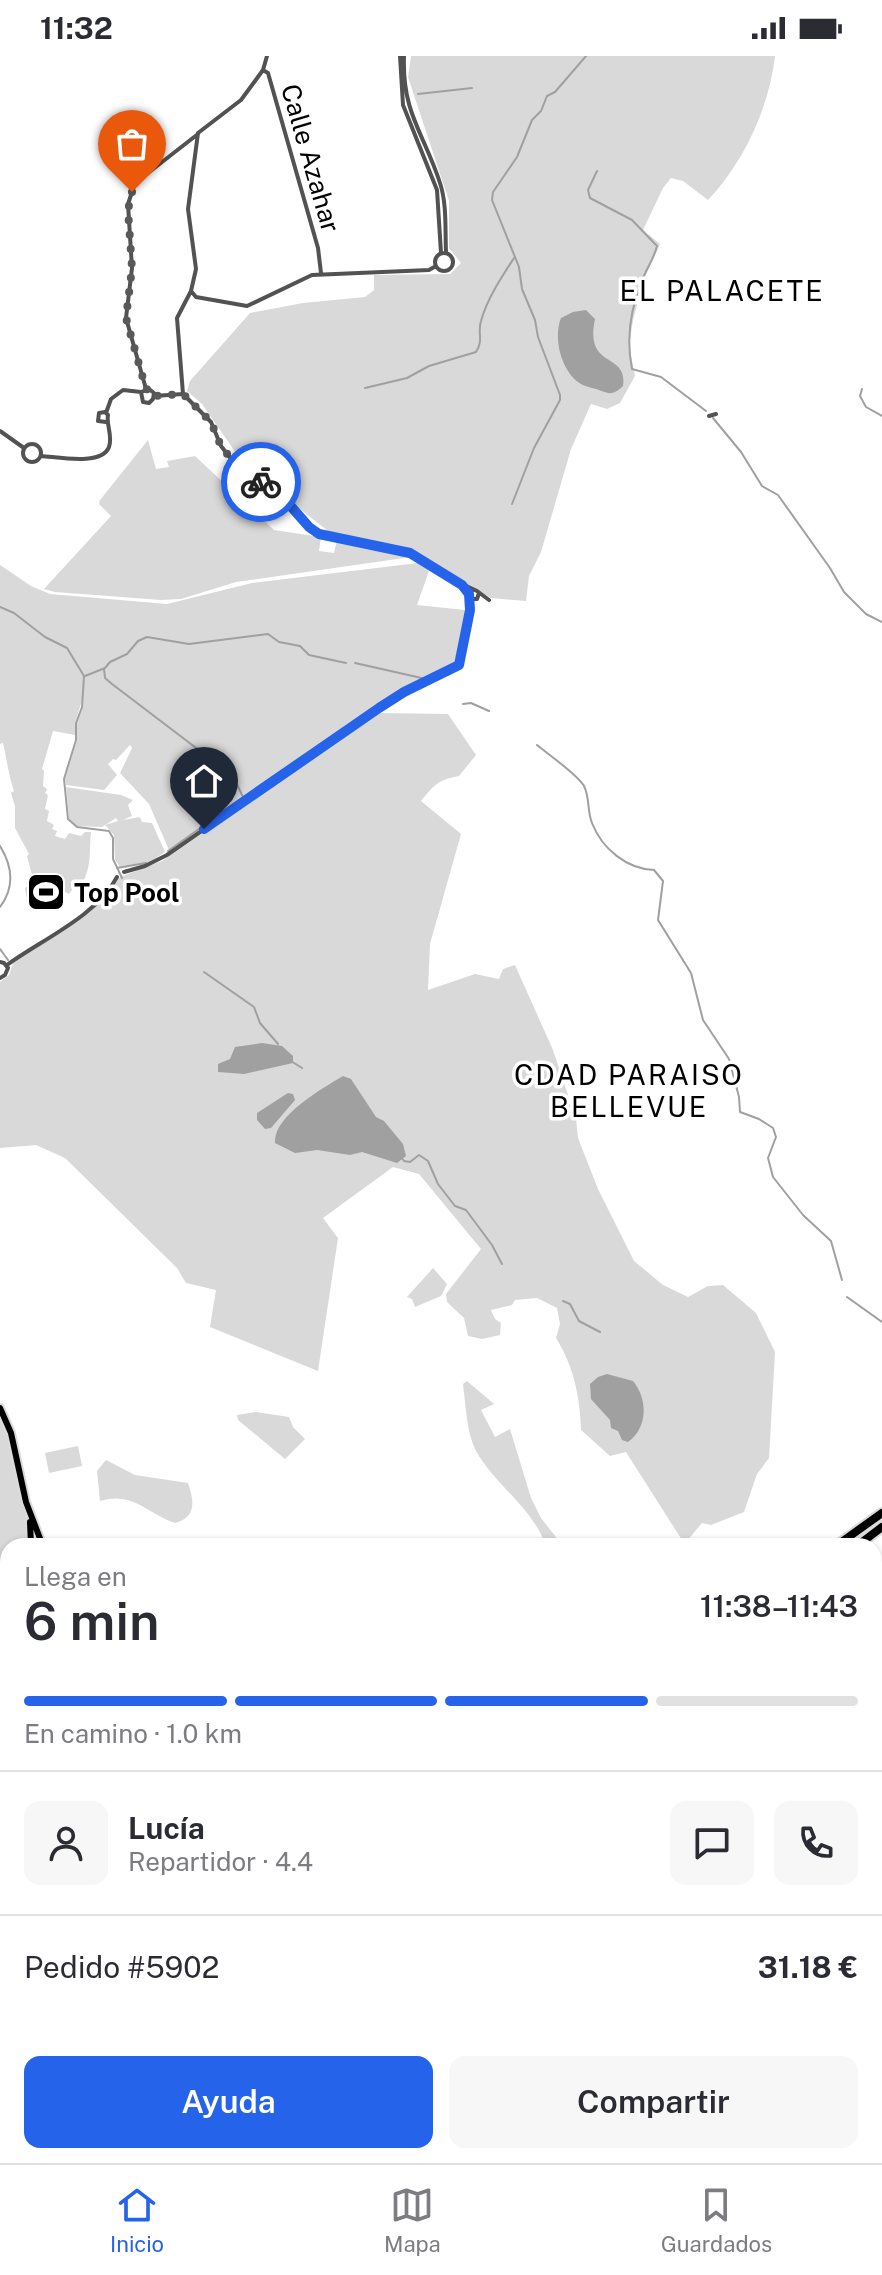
<!DOCTYPE html>
<html lang="es">
<meta charset="utf-8">
<style>
:root{--surface:#fff;--page:#f7f7f7;--text:#2b2b33;--muted:#7c7c81;--line:#e1e1e2;--accent:#2563eb}
body{margin:0;font-family:"Public Sans",sans-serif;background:var(--page);color:var(--text);height:100vh;display:flex;flex-direction:column;font-size:30px;white-space:nowrap}
*{box-sizing:border-box;margin:0}
p{font-size:26px;color:var(--muted)}
.icon{flex:none;width:44px;height:44px;fill:none;stroke:currentColor;stroke-width:2;stroke-linecap:round;stroke-linejoin:round}
.map{position:relative;flex:1;overflow:hidden}
.details{position:absolute;left:0px;top:1482px;width:882px;height:626px;display:flex;flex-direction:column;background:var(--surface);border-radius:24px 24px 0 0;box-shadow:0 2px 6px #0004}
.details>*{flex:none}
.pin{position:absolute;display:grid;place-items:center;width:68px;height:68px;color:#fff;margin:-82px -34px;border-radius:50% 50% 50% 0;rotate:-45deg;box-shadow:0 0 8px #0007}
.pin .icon{rotate:45deg}
.courier{position:absolute;display:grid;place-items:center;width:80px;height:80px;margin:-40px;border:6px solid #2563eb;border-radius:50%;background:#fff;color:#222;box-shadow:0 2px 10px #0007}
.headline em{font-style:normal;font-weight:600}
.headline div{display:flex;flex-direction:column-reverse}
.headline{display:flex;align-items:center;justify-content:space-between;height:136px;padding:0 24px}
h1{font-size:52px;font-weight:600;line-height:60px}
.bar{display:grid;grid-template-columns:repeat(4,1fr);gap:12px 8px;align-content:center;height:96px;padding:0 24px}
.bar i{height:10px;border-radius:6px;background:var(--line)}
.bar .current{background:var(--accent)}
.bar p{grid-column:span 4}
.line{display:flex;align-items:center;gap:20px;padding:0 24px;border-top:2px solid var(--line)}
.line div{flex:1}
.round{display:grid;place-items:center;flex:none;width:84px;height:84px;border-radius:16px;background:var(--page)}
.button{display:flex;gap:16px;margin-top:auto;padding:16px 24px}
.button a{flex:1;height:92px;border-radius:16px;background:var(--accent);color:#fff;font-size:32px;font-weight:600;line-height:92px;text-align:center}
.button a+a{background:var(--page);color:var(--text)}
.status{display:flex;justify-content:space-between;align-items:center;height:56px;padding:0 40px;background:var(--surface);direction:ltr}
.status svg{height:22px;fill:currentColor}
.tab-bar{display:flex;justify-content:space-around;align-items:center;height:112px;border-top:2px solid var(--line);background:var(--surface);font-size:22px;color:var(--muted)}
.tab-bar a{display:grid;justify-items:center;gap:4px}
.tab-bar .current{color:var(--accent)}
.map>svg:first-child{display:block}
.green{fill:#d9d9d9}
.water{fill:#a0a0a0}
.lines{fill:none;stroke-linecap:round;stroke-linejoin:round}
.stream{stroke:#a0a0a0;stroke-width:2}
.canal{stroke:#a0a0a0;stroke-width:4}
.river{stroke:#a0a0a0;stroke-width:7}
.major-casing{stroke:#dbdbdb;stroke-width:10}
.highway-casing{stroke:#dbdbdb;stroke-width:12}
.minor{stroke:#525252;stroke-width:4}
.major{stroke:#000;stroke-width:6}
.highway{stroke:#000;stroke-width:8}
.done{stroke:#595959;stroke-width:8;stroke-dasharray:0 14.4}
.route{stroke:#2563eb;stroke-width:10}
.labels{text-anchor:middle;dominant-baseline:central;stroke-width:7;stroke-linejoin:round;paint-order:stroke}
.street-label{font-size:26px;fill:#000;stroke:#fff}
.poi-label{font-size:26px;font-weight:bold;fill:#000;stroke:#fff;text-anchor:start}
.neighbourhood-label{font-size:28px;letter-spacing:2px;fill:#000;stroke:#fff}
</style>
<div class="status"><b>11:32</b><svg viewBox="0 0 49 12"><path d="M0 12V9h3v3zM5 12V6h3v6zM10 12V3h3v9zM15 12V0h3v12zM26 1h20v11H26zM47 4h2v5h-2z"/></svg></div>
<div class="map">
<svg width="882" height="2107" viewBox="0 0 882 2107">
<rect width="100%" height="100%" fill="#fff"/>
<!-- green -->
<path class="green" d="M411 0H775C769 52 744 106 708 144L683 125 671 122 663 132 643 174 660 188 644 223 633 264 629 290 635 320 620 347 607 353 591 348 571 393 541 496 529 520 526 545 491 542 442 515 419 497 328 475 245 410 202 348 187 335 190 325 250 257 303 247 365 241 374 234V219L450 218 461 207 449 192V145L408 21Z
M148 384 156 413 169 411 167 405 195 400 274 474 321 481 319 495 334 497 337 484 411 501 236 526 181 543 161 544 55 536 44 533 111 460 99 448 100 444Z
M418 507 429 515 417 549 465 554 455 606 425 625 403 633 169 794 149 748 120 717 132 692 130 689 116 704 113 703 108 708 117 719 104 734 66 729 65 723 77 684 76 667 82 652 83 641 75 667V679L53 675 42 713 44 715 43 730 47 733 45 737 48 739 45 753 49 755 47 765 54 769 52 773 57 775 55 780 65 783 69 777 81 780 85 776H91C89 795 92 807 83 827L75 830 69 838 61 834 63 831 57 829 55 832 61 837 55 853 53 849 31 842 27 844 25 833 30 825 29 821 32 819 27 800 29 798 15 772V750L11 737 14 735C8 718 7 703 3 687L0 688V509L31 530 50 538 167 548 252 527Z
M379 657 448 658 476 699 459 720C438 724 435 728 421 745L461 778 430 888 428 934 475 918 499 923 503 913 515 909 553 994 576 1063 578 1082 598 1133 634 1205 663 1229 688 1241 708 1230 723 1229 756 1257 775 1296 769 1402 757 1418 744 1456 711 1469 702 1467 687 1485 682 1484 626 1396 610 1400 581 1374C580 1341 574 1311 556 1282L560 1268 557 1252 537 1242 515 1244 512 1249 491 1254 495 1263 501 1267 500 1279 482 1283 468 1280 464 1262 447 1246 446 1238 481 1193 419 1118 393 1111 323 1162 338 1182 318 1315 210 1271 216 1234 186 1227 177 1212 65 1102 36 1089 0 1092V926L9 919 13 907 105 843 120 821 162 805Z
M66 731 121 739 133 744 128 749 132 760 123 764 140 761 142 766 152 767 165 796 150 806 121 812 115 804 114 779 105 769 118 765 116 762 102 771 74 770 69 762Z
M433 1212 447 1228 441 1240 415 1251 412 1243 407 1241Z
M467 1325 494 1348 481 1354 495 1381 510 1373 531 1442 541 1462 563 1490H546C533 1452 495 1429 476 1395 466 1375 466 1350 463 1328Z
M256 1356 289 1361 293 1371 305 1383 285 1403 238 1364 237 1359Z
M0 1359 15 1401 30 1478 27 1490H8V1608L0 1602Z
M78 1390 82 1410 49 1417 45 1397Z
M106 1404 135 1419 188 1427C194 1445 197 1461 175 1467 147 1457 132 1435 100 1445L97 1415Z
M0 1612 8 1619V1816L0 1817Z
M522 2100H665L677 2107H530Z"/>
<!-- water -->
<path class="water" d="M586 254 595 263C584 314 628 295 623 330 612 341 608 337 596 333 589 331 583 330 578 326 561 313 553 282 561 262L573 256Z
M262 987 282 990 293 1000V1007L244 1018 218 1016V1008L230 1003 235 991Z
M343 1020 351 1023 376 1061 384 1065 403 1088 406 1100 397 1107 362 1096 350 1099 317 1094 295 1097 275 1087C273 1060 323 1032 343 1020Z
M288 1037 293 1038 295 1044 271 1072 265 1073 257 1064V1057Z
M607 1318 633 1325C648 1343 648 1372 628 1386L622 1384 618 1375 611 1372 610 1364 591 1343 590 1328 598 1321Z"/>
<g class="lines">
<!-- stream -->
<path class="stream" d="M418 38 472 32
M597 115 588 134 590 142 632 164 657 190C654 203 646 213 642 225 630 254 626 283 632 313L661 321 706 355
M365 332 407 322 429 310 476 296C484 284 477 277 481 265 487 243 501 222 514 202
M862 333 860 340 866 351 882 360
M713 362 741 396 762 430 778 439 830 512 844 536 866 558 882 566
M512 448 534 392 560 344V339L538 281 535 264 522 233 519 211 492 144 493 136 517 101 532 64 541 55 547 40 555 36 586 0
M0 551 14 557 45 581 67 592 84 620 82 651 76 667V684L64 723 68 763 77 771 109 775 113 782V803L122 822
M355 607 426 623
M104 613 105 622 112 628 233 720 243 741
M85 620 105 612 110 606 127 598 138 585 147 581 189 588 268 578 279 586 300 590 309 599 346 607
M463 648 471 647 489 655
M537 689C549 699 577 718 584 730 590 742 587 755 592 767 602 793 627 813 654 814L663 825 658 864 691 917 703 964 729 1003 739 1041 740 1056 759 1063 773 1072 776 1081 768 1102 773 1121 803 1159 831 1185 842 1224
M0 790C13 811 15 831 0 851
M168 795 278 717 398 637
M117 812 146 807
M0 893 8 904
M204 916 254 951 260 967 278 988
M291 1005 302 1012
M401 1101 404 1105 410 1106 419 1099 428 1105 438 1128 455 1150 466 1154 492 1189 502 1208
M847 1241 882 1266
M563 1245 570 1248 579 1265 600 1276
M0 1697 8 1707
M0 1943 8 1935
M881 2058 882 2056
M366 2100 381 2107
M499 2100 507 2107
M475 2107 487 2100"/>
<!-- canal -->
<path class="canal" d="M874 2026 882 2030"/>
<!-- river -->
<path class="river" d="M0 1607 8 1614
M874 2052 882 2059"/>
<defs>
<path id="major" d="M0 1352 11 1377 26 1446 41 1485
M30 1466 31 1489"/>
<path id="highway" d="M836 1490 882 1457
M857 1490 882 1471
M0 1953 8 1946
M0 1968 8 1962"/>
</defs>
<!-- major casing -->
<use href="#major" class="major-casing"/>
<!-- highway casing -->
<use href="#highway" class="highway-casing"/>
<!-- minor -->
<path class="minor" d="M267 0 263 14 268 17 318 192 321 217
M400 0 403 49 437 134 441 197
M404 0C402 58 424 77 440 127 447 148 445 174 446 196
M263 14 241 44 198 77 188 153 196 213 191 235 177 262 183 338 211 366 221 390 232 404 288 447 309 471 319 478 410 497 443 519 477 535 489 544
M435 206a9 9 0 1 1 18 0a9 9 0 1 1-18 0Z
M191 235 196 241 247 250 312 219 429 214 436 210
M146 333 126 262 132 212 128 148 134 130 139 124 198 78
M154 340 183 338
M106 357 111 343 123 334 141 336 149 333 154 337 153 343 149 347 143 346 141 336
M709 360 716 358
M0 375 24 392
M23 397a9 9 0 1 1 18 0a9 9 0 1 1-18 0Z
M41 400C58 401 102 410 109 391 113 380 106 369 108 359L105 356 99 357 98 365 106 366
M473 534 469 537 471 543H477L479 537
M124 816 145 810 167 799 379 652 404 636 459 609 469 571 470 542
M0 906 4 907 8 912 5 919 0 922
M7 909C41 884 97 860 117 821
M874 1568 882 1556
M874 1822 882 1831
M0 2050 8 2048
M205 2100 209 2107
M713 2107 714 2100"/>
<!-- major -->
<use href="#major" class="major"/>
<!-- highway -->
<use href="#highway" class="highway"/>
</g>
<g class="lines">
<!-- done -->
<path class="done" d="M132 136 128 154 132 212 126 262 146 333 152 335 154 340 183 338 211 366 221 390 232 404 261 426"/>
<!-- route -->
<path class="route" d="M204 773 379 652 404 636 459 609 470 554 469 538 462 529 410 497 319 478 309 471 288 447 261 426"/>
</g>
<!-- icons -->
<defs>
<symbol id="stadium-square" viewBox="-11 -11 22 22"><rect x="-9" y="-9" width="18" height="18" rx="4" fill="#000" stroke="#fff"/><path d="M0-5a6.5 5 0 1 0 0 10a6.5 5 0 1 0 0-10ZM-3.5-1.8h7v3.6h-7Z" fill="#fff"/></symbol>
</defs>
<g fill-rule="evenodd">
<use href="#stadium-square" x="24" y="814" width="44" height="44"/>
</g>
<g class="labels">
<!-- street labels -->
<g class="street-label">
<text transform="translate(311 102) rotate(74)">Calle Azahar</text>
</g>
<!-- poi labels -->
<g class="poi-label">
<text x="74" y="836">Top Pool</text>
</g>
<!-- neighbourhood labels -->
<g class="neighbourhood-label">
<text x="722" y="234">EL PALACETE</text>
<text x="629" y="1018">CDAD PARAISO<tspan x="629" dy="32">BELLEVUE</tspan></text>
</g>
</g>
</svg>
<div class="pin" style="left:132px;top:136px;background:#ea580c"><svg class="icon" aria-label="bag" viewBox="0 0 24 24"><path d="M5 8h14l-1 12H6zM9 8a3 3 0 0 1 6 0"/></svg></div>
<div class="pin" style="left:204px;top:773px;background:#1f2937"><svg class="icon" aria-label="home" viewBox="0 0 24 24"><path d="M3 11l9-7 9 7M6 9v11h12V9"/></svg></div>
<div class="courier" style="left:261px;top:426px"><svg class="icon" aria-label="bike" viewBox="0 0 24 24"><circle cx="6" cy="16" r="4"/><circle cx="18" cy="16" r="4"/><path d="M6 16l4-8h5l3 8M10 8l3 8H6M13 5h3"/></svg></div>
<section class="details">
<div class="headline"><div><h1>6 min</h1><p>Llega en</p></div><em>11:38–11:43</em></div>
<div class="bar"><i class="current"></i><i class="current"></i><i class="current"></i><i></i><p>En camino · 1.0 km</p></div>
<div class="line" style="height:144px"><a class="round"><svg class="icon" aria-label="person" viewBox="0 0 24 24"><circle cx="12" cy="8" r="4"/><path d="M4 21q1-7 8-7t8 7"/></svg></a><div><b>Lucía</b><p>Repartidor · 4.4</p></div><a class="round"><svg class="icon" aria-label="chat" viewBox="0 0 24 24"><path d="M4 5h16v11H9l-5 4z"/></svg></a><a class="round"><svg class="icon" aria-label="phone" viewBox="0 0 24 24"><path d="M5 4h4l2 5-3 2q2 4 5 5l2-3 5 2v4C11 20 4 13 5 4z"/></svg></a></div>
<div class="line" style="height:104px"><div>Pedido #5902</div><b>31.18 €</b></div>
<div class="button"><a>Ayuda</a><a>Compartir</a></div>
</section>
</div>
<nav class="tab-bar">
<a class="current"><svg class="icon" aria-label="home" viewBox="0 0 24 24"><path d="M3 11l9-7 9 7M6 9v11h12V9"/></svg>Inicio</a>
<a><svg class="icon" aria-label="map" viewBox="0 0 24 24"><path d="M3 6l6-2 6 2 6-2v14l-6 2-6-2-6 2zM9 4v14M15 6v14"/></svg>Mapa</a>
<a><svg class="icon" aria-label="saved" viewBox="0 0 24 24"><path d="M7 4h10v16l-5-4-5 4z"/></svg>Guardados</a>
</nav>
